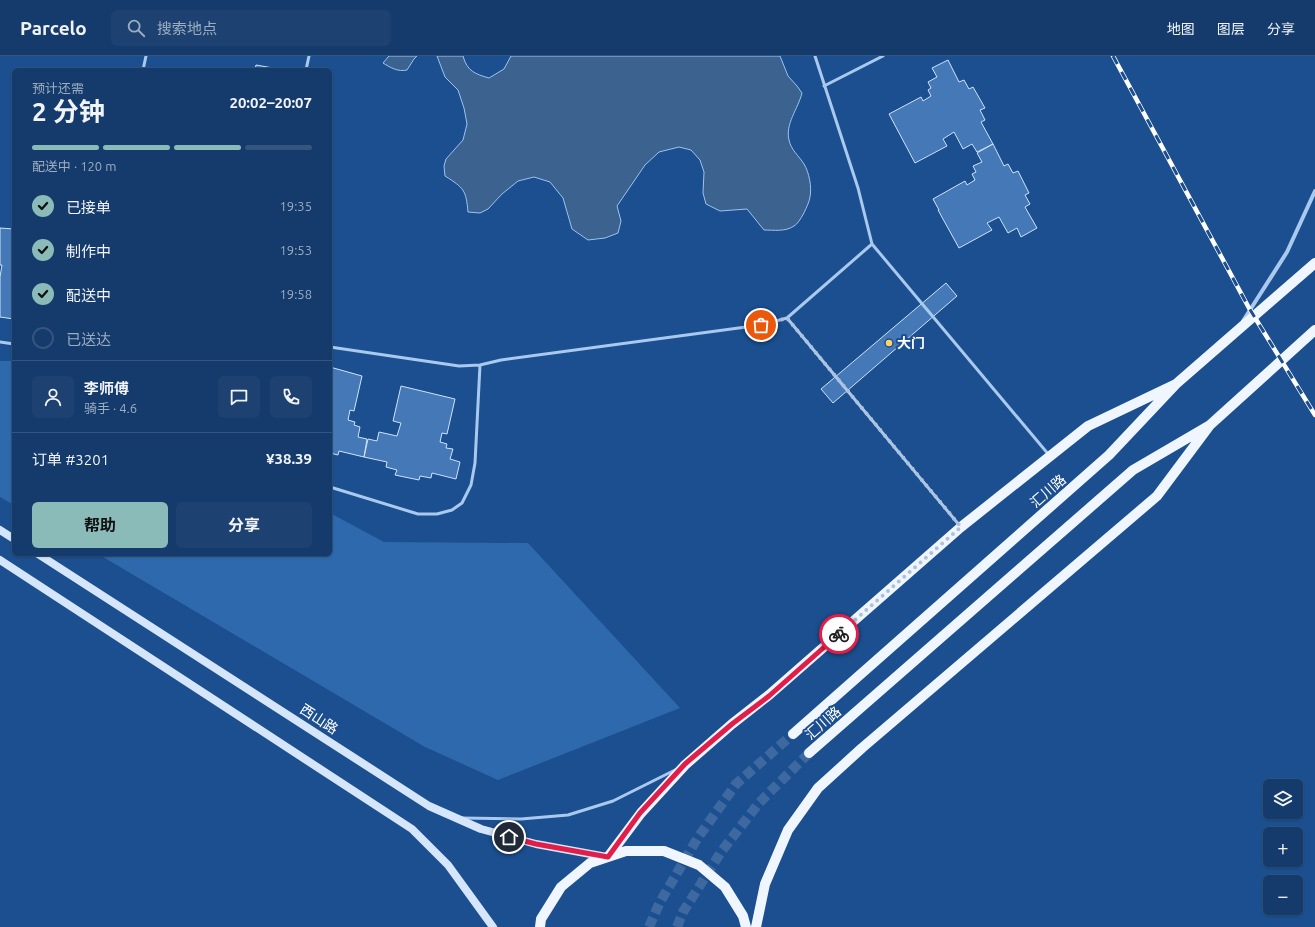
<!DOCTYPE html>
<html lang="zh">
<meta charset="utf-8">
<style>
:root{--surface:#143b6b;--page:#1d4271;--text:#f1f3f6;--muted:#9dadc1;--line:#33557e;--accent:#8bbbb9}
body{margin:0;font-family:Ubuntu,"Noto Sans SC",sans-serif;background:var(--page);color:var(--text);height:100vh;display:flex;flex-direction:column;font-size:15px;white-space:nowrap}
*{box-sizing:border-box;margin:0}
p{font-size:13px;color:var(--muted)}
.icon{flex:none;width:22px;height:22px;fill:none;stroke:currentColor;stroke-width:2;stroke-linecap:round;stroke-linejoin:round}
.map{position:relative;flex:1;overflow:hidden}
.sheet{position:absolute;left:12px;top:12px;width:320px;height:488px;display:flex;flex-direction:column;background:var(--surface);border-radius:6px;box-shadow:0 1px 3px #0004,0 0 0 1px var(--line)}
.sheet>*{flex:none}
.buttons{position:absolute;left:1263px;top:723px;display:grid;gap:8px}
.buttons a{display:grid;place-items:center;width:40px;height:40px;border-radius:6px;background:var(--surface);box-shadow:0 1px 3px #0004,0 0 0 1px var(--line);font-size:20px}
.pin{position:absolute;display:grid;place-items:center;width:34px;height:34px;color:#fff;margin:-17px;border:2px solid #fff;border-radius:50%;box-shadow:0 1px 4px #0007}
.courier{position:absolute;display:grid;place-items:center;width:40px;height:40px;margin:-20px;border:3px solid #e11d48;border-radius:50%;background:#fff;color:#222;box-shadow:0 1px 5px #0007}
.head em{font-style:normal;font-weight:700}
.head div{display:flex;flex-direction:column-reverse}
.head{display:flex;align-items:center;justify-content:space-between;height:68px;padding:0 20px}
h1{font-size:26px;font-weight:700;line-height:30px}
.bar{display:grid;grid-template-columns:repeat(4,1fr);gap:6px 4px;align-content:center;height:48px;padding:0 20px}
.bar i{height:5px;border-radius:3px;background:var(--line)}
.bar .current{background:var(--accent)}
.bar p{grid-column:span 4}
.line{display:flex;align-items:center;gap:10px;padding:0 20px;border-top:1px solid var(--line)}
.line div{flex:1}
.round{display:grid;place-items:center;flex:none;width:42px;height:42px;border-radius:6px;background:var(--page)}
ol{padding:0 20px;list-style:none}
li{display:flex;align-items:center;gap:12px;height:44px}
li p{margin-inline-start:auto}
li .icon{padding:4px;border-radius:50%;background:var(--accent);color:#111;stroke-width:4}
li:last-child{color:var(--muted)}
li i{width:22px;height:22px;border:2px solid var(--line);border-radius:50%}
.button{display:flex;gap:8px;margin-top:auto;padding:8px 20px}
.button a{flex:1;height:46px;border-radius:6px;background:var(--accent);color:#111;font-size:16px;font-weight:700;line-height:46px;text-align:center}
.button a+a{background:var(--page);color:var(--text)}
header{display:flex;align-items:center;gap:24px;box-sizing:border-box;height:56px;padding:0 20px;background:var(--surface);border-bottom:1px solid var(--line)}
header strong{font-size:19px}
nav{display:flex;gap:22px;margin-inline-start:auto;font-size:14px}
.search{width:280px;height:36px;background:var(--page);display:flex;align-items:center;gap:10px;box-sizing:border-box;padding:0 14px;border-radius:6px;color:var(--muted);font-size:15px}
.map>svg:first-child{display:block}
.green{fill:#2e69ad}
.water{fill:#3c6290;stroke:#9cc4f0}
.building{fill:#4478b7;stroke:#cfe3fa}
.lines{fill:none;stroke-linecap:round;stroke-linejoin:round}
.primary-tunnel{stroke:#3d69a0;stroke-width:10;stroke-dasharray:10 5;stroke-linecap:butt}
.lane{stroke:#a9c9ee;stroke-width:3}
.street{stroke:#a9c9ee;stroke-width:4}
.secondary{stroke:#d6e6fa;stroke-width:8}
.primary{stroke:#f0f6ff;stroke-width:10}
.rail-casing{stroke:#fff;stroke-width:4.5}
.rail{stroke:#1b4f8f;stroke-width:3;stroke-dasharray:9;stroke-linecap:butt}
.done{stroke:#afc1d8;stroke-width:4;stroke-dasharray:0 7.2}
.route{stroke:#e11d48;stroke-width:5}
.poi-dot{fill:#ffd166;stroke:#1b4f8f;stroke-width:1.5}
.labels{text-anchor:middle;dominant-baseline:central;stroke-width:4;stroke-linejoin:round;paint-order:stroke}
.poi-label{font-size:14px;font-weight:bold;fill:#fff;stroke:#1b4f8f;text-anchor:start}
.street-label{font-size:14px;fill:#fff;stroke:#1b4f8f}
</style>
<header>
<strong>Parcelo</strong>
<div class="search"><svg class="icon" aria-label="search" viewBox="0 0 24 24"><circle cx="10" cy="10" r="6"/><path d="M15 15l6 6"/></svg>搜索地点</div>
<nav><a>地图</a><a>图层</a><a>分享</a></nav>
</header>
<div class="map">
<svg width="1315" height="871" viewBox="0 0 1315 871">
<rect width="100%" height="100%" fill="#1b4f8f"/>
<!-- green -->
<path class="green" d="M0 305H14V449L0 441Z
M330 457 384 486 528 487 680 652 498 724 425 691 98 498H330Z"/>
<!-- water -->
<path class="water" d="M389 0H417L414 3 407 14C398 16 391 12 383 7Z
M437 0H463C467 15 475 18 489 22L504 13 511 0H780L788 20 797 30 802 37C798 53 785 68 789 84 791 94 799 100 804 108 809 116 812 131 810 141 809 148 800 167 794 170 785 176 774 174 764 174L747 153 720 155 706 148 703 137 704 116 700 104 691 94 679 91 659 96 645 109 617 150 621 165 618 177 605 182 588 184 572 173 563 142 550 126 534 121 518 125 502 138 488 153 480 157 468 156C466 134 464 132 445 120L444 110 446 103 463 84 467 68 464 52 458 34 445 21Z"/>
<!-- building -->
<path class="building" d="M948 4 959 26 964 24 969 33 973 31 985 52 980 54 985 64 981 66 993 88 977 96 972 88 963 93 954 76 943 83 947 90 915 107 889 58 921 41 923 45 931 40 928 34 931 32 928 26 937 21 932 12Z
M256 9 273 12V14H255Z
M993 88 1004 110 1008 108 1013 117 1018 115 1029 137 1025 139 1030 148 1025 151 1037 172 1021 181 1017 172 1008 177 999 161 987 167 992 174 959 192 938 154H939L933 143 965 125 967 129 975 124 972 118 976 116 973 110 982 106 977 97Z
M0 172 14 173V263L0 261V221L2 209H0Z
M946 227 957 240 833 347 821 333Z
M330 311 362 320 354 355 350 354 348 364 355 366 354 369 360 371 358 381 367 383 364 401 339 395 338 399 330 397Z
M401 330 455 343 447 378 442 377 440 386 447 388 446 392 453 393 450 403 460 406 456 423 432 417 431 422 420 420 419 424 395 419 397 414 386 411 387 406 364 401 368 383 377 385 379 376 397 380 401 367 393 365Z"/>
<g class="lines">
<!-- primary-tunnel -->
<path class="primary-tunnel" d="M649 871 660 846 697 783 736 728 793 678
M677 871 683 856 721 796 759 747 809 697"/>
<!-- lane -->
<path class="lane" d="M815 0 858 132 872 188 1049 399
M143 14 146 0
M306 14 309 0
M824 30 883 0
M787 262 960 470
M0 286 14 288
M330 291 459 310 480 309 501 304 761 269 787 262 872 188
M330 431 418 458H437L452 454 462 447 471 429 475 407 480 309
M462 762 521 763 568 759 613 745 675 714"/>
<!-- street -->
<path class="street" d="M1243 265 1287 196 1315 135"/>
<!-- secondary -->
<path class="secondary" d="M0 474 14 483
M38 498 429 750 481 773 536 788 607 801
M0 504 412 773 448 809 493 871"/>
<!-- primary -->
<path class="primary" d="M793 678 1109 399 1176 328 1315 207
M809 697 1133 414 1210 369 1315 274
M608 801 641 757 685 709 732 668 769 639 961 471 1088 370 1176 328
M540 871 541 863 561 831 590 807 626 795H664L699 809 725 831 743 860 746 871
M756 871 765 828 788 774 818 732 862 692 1157 440 1210 369"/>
<defs>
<path id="rail" d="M1113 0 1249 252 1315 359"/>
</defs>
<!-- rail casing -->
<use href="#rail" class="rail-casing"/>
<!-- rail -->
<use href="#rail" class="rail"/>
</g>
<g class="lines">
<!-- done -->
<path class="done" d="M761 269 787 262 961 471 839 578"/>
<!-- route -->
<path class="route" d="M509 781 536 788 608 801 640 757 685 708 732 668 769 640 839 578"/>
</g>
<!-- markers -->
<circle class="poi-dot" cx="889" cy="287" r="4"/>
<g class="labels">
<!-- poi labels -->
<g class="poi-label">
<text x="897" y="287">大门</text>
</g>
<!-- street labels -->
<g class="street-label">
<text transform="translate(1048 435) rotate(-41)">汇川路</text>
<text transform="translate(319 663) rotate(33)">西山路</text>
<text transform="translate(823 667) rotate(-41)">汇川路</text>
</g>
</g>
</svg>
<div class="buttons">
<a><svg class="icon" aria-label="layers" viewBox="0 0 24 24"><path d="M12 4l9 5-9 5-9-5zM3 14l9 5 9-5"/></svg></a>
<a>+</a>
<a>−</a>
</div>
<div class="pin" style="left:761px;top:269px;background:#ea580c"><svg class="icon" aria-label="bag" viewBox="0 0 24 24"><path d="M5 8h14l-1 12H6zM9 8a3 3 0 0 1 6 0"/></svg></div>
<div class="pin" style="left:509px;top:781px;background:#1f2937"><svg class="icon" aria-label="home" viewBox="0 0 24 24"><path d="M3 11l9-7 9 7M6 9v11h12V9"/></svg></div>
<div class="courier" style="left:839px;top:578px"><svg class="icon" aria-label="bike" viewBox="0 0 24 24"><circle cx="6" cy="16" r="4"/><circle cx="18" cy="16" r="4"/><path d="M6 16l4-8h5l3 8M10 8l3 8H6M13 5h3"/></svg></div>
<section class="sheet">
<div class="head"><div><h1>2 分钟</h1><p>预计还需</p></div><em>20:02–20:07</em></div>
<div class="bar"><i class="current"></i><i class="current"></i><i class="current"></i><i></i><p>配送中 · 120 m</p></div>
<ol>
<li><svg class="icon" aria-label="check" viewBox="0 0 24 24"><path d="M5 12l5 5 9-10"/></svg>已接单<p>19:35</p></li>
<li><svg class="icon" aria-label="check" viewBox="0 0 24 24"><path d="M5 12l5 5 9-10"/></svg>制作中<p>19:53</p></li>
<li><svg class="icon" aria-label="check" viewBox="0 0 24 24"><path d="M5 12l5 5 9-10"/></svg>配送中<p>19:58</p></li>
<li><i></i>已送达</li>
</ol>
<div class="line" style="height:72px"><a class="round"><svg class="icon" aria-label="person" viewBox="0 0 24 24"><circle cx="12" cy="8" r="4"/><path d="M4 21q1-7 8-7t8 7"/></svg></a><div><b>李师傅</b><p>骑手 · 4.6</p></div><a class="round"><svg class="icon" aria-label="chat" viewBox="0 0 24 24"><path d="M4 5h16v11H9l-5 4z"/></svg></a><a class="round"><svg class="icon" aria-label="phone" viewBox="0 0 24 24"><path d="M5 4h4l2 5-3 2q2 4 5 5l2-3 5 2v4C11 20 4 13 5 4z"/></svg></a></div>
<div class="line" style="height:52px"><div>订单 #3201</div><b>¥38.39</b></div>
<div class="button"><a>帮助</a><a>分享</a></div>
</section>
</div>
